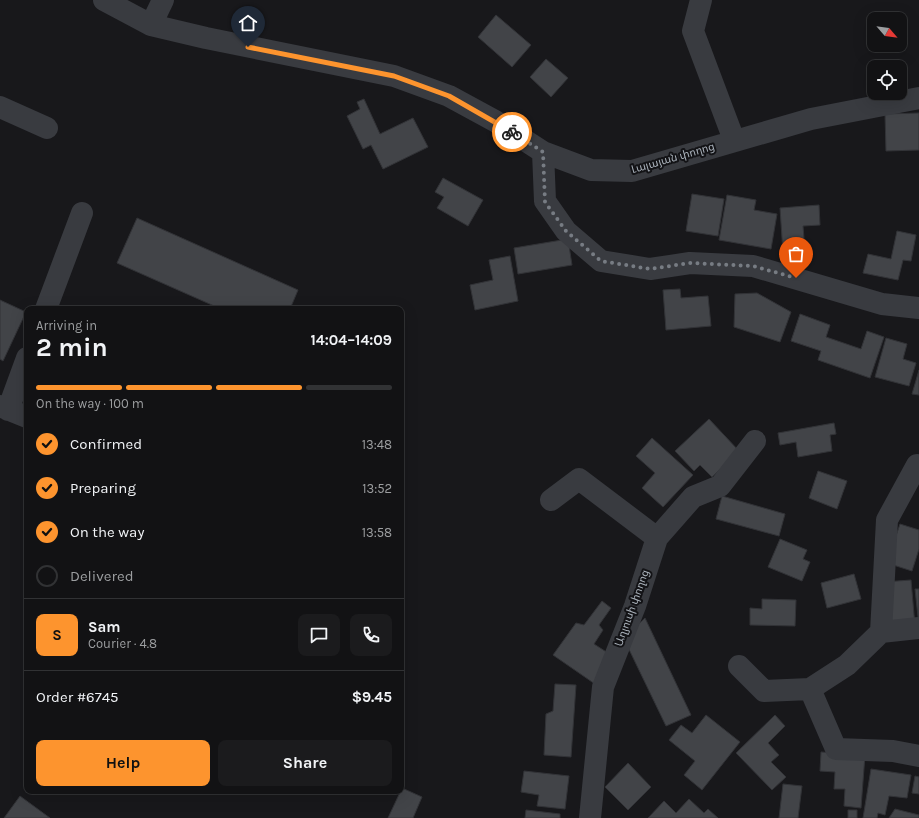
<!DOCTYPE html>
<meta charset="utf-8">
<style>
:root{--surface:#121214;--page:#1b1b1d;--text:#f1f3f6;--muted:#9c9ea0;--line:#313234;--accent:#fd942e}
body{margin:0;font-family:Karla,"Noto Sans Armenian",sans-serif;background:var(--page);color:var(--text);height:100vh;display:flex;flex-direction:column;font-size:15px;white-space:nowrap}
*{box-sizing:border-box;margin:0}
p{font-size:13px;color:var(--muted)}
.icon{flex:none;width:22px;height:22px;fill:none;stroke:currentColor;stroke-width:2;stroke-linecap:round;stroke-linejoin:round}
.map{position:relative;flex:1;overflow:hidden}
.panel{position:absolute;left:24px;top:306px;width:380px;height:488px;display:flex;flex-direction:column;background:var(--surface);border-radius:8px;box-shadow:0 4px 16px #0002,0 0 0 1px var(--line)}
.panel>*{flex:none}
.needle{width:26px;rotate:118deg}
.tools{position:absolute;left:867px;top:12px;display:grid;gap:8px}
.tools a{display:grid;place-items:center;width:40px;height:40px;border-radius:8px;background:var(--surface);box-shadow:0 4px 16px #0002,0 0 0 1px var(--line);font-size:20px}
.pin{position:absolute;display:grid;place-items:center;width:34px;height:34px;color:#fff;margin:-41px -17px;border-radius:50% 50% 50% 0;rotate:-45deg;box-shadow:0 0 4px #0007}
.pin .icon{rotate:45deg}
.courier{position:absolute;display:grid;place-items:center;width:40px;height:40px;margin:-20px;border:3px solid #fd942e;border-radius:50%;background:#fff;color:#222;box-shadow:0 1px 5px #0007}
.summary em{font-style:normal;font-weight:700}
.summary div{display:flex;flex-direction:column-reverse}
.summary{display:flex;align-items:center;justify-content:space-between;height:68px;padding:0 12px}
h1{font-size:26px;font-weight:700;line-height:30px}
.bar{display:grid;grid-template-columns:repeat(4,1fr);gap:6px 4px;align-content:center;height:48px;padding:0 12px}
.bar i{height:5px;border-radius:3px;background:var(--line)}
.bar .active{background:var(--accent)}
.bar p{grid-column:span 4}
.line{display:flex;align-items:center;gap:10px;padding:0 12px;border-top:1px solid var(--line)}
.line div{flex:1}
.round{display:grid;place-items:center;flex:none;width:42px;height:42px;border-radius:8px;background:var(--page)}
ol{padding:0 12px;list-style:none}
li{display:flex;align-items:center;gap:12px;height:44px}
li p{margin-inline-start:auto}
li .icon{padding:4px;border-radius:50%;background:var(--accent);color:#111;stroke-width:4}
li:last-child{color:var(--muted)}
li i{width:22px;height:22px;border:2px solid var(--line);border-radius:50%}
.button{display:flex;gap:8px;margin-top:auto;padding:8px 12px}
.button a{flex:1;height:46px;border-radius:8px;background:var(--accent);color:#111;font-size:16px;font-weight:700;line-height:46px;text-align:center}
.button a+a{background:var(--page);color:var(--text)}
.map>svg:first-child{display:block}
.building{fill:#424448;stroke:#323337}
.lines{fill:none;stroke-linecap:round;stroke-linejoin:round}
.minor{stroke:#393b40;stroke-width:22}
.done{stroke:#777c83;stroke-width:4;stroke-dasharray:0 7.2}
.route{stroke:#fd942e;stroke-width:5}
.labels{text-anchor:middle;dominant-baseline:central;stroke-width:4;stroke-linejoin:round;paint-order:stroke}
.street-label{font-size:11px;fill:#aab2bb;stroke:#131316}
</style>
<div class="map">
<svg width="919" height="818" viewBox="0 0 919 818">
<rect width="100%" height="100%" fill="#18181b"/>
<!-- building -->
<path class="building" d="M496 15 531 45 512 67 478 37Z
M546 59 568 78 551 97 530 77Z
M364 99 380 134 413 118 428 147 383 169 371 145 363 149 347 116 360 109 357 102Z
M919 113V150L886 151 885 114Z
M443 178 483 200 468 226 437 208 444 197 435 192Z
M692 194 724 199 718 236 686 231Z
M727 195 756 200 754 210 777 214 771 249 719 240Z
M819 205 820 225 803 226 805 251 783 253 780 208Z
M137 218 298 290 290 309H221L117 263Z
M897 231 916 235 911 261 903 260 898 280 863 273 868 254 891 259Z
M568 239 572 265 518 274 514 248Z
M510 256 518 301 475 310 470 285 493 280 489 260Z
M680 289 681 298 708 296 711 326 666 330 663 290Z
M757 293 791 312 780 342 734 327 735 294Z
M0 300 26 312 3 361 0 359Z
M800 314 830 325 826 337 861 349 867 331 884 337 870 378 818 360 821 351 791 341Z
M886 338 907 344 903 359 916 363 909 386 875 377Z
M919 370V395L912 394Z
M709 419 739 451 712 477 700 465 694 471 675 451Z
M834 423 836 434 830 435 832 451 798 457 796 442 780 445 778 433Z
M652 438 693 475 663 507 642 488 655 473 636 456Z
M818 471 847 481 837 509 809 498Z
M722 496 785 514 779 536 716 519Z
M900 524 919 530V549L912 571 887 563Z
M780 539 807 550 803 559 810 562 802 581 768 567Z
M854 574 861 599 827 608 821 583Z
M911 580 915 626 887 628 884 582Z
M915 589H919V626Z
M762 599 796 600 795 626 750 625V608L762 609Z
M602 601 611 608 599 625 603 630 594 644 611 655 595 684 553 655 576 623 584 625Z
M645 618 691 715 666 726 624 639Z
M555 684 576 685 571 757 544 755 546 714 553 711Z
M706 715 740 742 702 790 684 775 695 761 669 740 681 725 692 733Z
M775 715 785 726 768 743 779 755 771 762 786 777 772 790 736 753Z
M821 752 865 755 861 808 844 806 845 789H834L835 772 820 771Z
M628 763 651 787 628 810 605 787Z
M871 769 911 775 907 798 889 796 885 815 878 813 877 818H863Z
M524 771 569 776 565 809 537 806 539 795 521 792Z
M915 776 919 777V794L912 793Z
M783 784 802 786 798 818H779Z
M402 788 422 797 413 818H388Z
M20 796 50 818H4Z
M689 799 704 813 708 809 718 818H648L664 801 676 813Z
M895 809 919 815V818H889Z
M526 810 560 814V818H525Z
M848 810H857V818H848Z"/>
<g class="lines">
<!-- minor -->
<path class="minor" d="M104 0 151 25 206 38 394 76 449 96 495 121 543 152 591 170 632 171 811 119 919 98
M701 0 693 31 734 140
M151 25 163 0
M0 107 47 128
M543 152 545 201 566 231 601 261 650 269 690 263 753 266 882 304 919 308
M46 309 82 213
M0 406 27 417
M8 410 27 358
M551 500 579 479 657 538
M881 632 919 628
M739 666 764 691 810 689 847 665 881 632 887 520 917 465
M810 689 836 749 893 751 919 756
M590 818 603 687 635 606 657 538 693 497 720 486 755 441"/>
</g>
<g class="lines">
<!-- done -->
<path class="done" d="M512 132 543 152 545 202 566 231 601 261 650 269 690 263 753 266 796 278"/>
<!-- route -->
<path class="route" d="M248 47 394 76 449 96 512 132"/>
</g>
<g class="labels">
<!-- street labels -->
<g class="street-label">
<text transform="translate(673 158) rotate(-16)">Լալայան փողոց</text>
<text transform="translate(632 608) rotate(-70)">Աղյուսի փողոց</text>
</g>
</g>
</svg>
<div class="tools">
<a><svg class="needle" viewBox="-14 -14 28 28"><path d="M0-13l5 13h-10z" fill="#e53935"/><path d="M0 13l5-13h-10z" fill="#9c9ea0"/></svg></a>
<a><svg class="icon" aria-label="locate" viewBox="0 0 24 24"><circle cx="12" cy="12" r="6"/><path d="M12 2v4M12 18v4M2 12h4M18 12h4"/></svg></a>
</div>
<div class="pin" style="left:796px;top:278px;background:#ea580c"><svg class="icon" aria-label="bag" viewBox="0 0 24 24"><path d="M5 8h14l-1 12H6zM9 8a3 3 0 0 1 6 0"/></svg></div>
<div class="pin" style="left:248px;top:47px;background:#1f2937"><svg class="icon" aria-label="home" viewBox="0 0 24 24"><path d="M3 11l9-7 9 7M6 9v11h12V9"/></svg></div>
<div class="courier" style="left:512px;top:132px"><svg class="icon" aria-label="bike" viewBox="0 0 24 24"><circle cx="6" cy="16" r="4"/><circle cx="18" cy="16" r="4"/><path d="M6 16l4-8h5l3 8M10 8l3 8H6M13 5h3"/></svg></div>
<section class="panel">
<div class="summary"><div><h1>2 min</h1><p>Arriving in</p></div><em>14:04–14:09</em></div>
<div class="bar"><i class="active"></i><i class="active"></i><i class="active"></i><i></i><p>On the way · 100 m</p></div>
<ol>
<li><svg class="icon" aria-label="check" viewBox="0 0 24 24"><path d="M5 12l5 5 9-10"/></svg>Confirmed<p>13:48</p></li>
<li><svg class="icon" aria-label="check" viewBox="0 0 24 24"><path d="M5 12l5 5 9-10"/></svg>Preparing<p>13:52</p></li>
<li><svg class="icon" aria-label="check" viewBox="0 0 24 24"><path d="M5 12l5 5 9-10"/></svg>On the way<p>13:58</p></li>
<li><i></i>Delivered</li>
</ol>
<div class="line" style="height:72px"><b class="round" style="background:var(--accent);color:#111">S</b><div><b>Sam</b><p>Courier · 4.8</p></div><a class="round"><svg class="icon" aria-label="chat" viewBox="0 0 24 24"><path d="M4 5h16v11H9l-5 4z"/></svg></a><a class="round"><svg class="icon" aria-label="phone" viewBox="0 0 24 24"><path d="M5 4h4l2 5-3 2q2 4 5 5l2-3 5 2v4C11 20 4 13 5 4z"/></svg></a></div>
<div class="line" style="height:52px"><div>Order #6745</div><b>$9.45</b></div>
<div class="button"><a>Help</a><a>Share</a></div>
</section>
</div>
